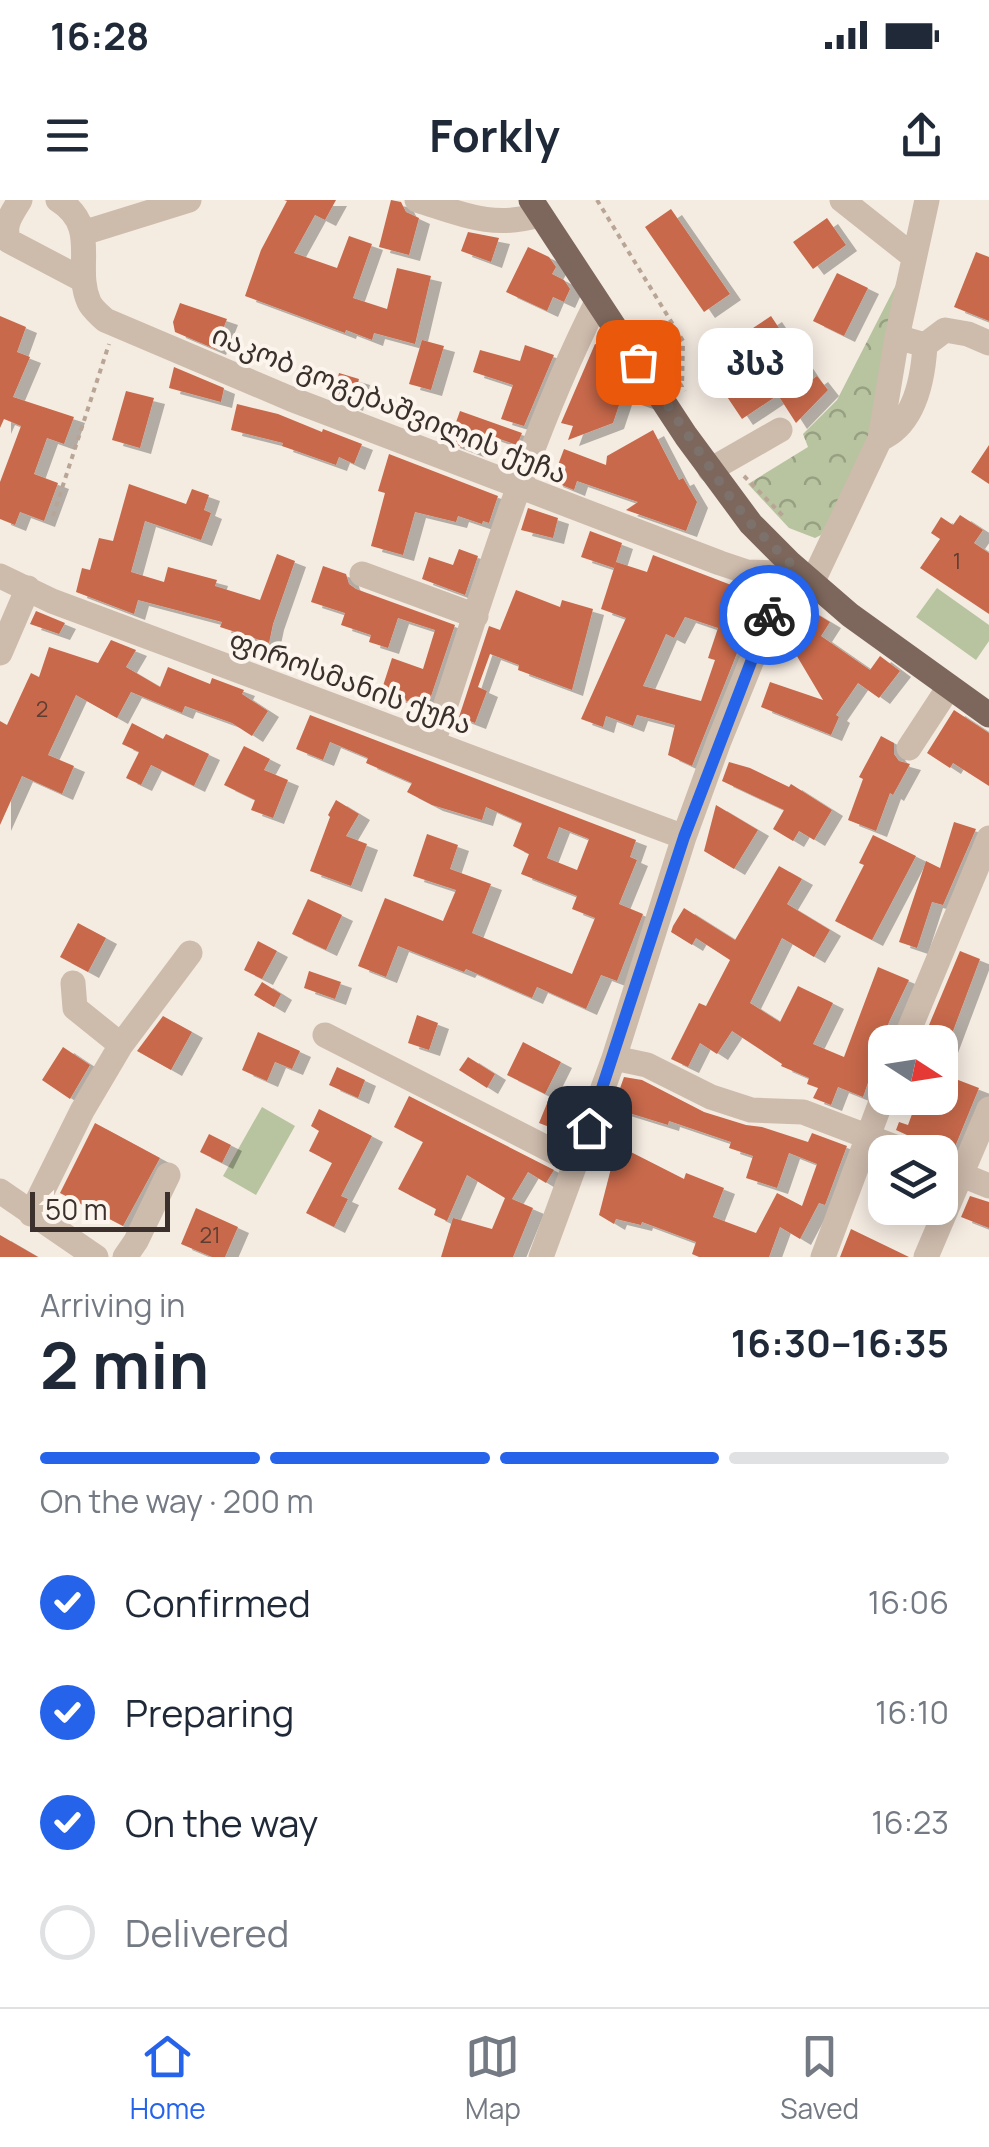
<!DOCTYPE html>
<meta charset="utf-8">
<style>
:root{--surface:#fff;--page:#f2f2f3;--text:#1f2937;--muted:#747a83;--line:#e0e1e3;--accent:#2563eb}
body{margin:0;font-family:Manrope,"Noto Sans Georgian",sans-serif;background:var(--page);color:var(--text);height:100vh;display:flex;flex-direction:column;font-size:38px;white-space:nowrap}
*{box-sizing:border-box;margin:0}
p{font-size:32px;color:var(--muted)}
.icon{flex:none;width:55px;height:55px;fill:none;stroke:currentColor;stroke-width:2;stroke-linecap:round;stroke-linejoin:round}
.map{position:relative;height:1057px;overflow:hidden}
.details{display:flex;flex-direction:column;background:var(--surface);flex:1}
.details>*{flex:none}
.needle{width:65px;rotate:102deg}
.fabs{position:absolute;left:868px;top:825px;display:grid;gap:20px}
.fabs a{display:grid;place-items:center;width:90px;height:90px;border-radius:20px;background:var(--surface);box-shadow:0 5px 25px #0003;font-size:50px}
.scale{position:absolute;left:30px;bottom:25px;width:140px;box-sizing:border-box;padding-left:10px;border:5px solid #3b302b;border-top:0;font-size:28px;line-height:35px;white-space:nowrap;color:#3b302b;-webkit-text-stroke:8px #fbf5ee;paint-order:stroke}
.pin{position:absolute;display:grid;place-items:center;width:85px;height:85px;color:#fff;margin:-42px;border-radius:20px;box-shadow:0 5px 15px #0006}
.courier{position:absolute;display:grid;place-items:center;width:100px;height:100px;margin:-50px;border:8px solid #2563eb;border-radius:50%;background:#fff;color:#222;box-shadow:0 2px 12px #0007}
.bubble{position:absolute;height:70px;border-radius:20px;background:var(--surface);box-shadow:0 5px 25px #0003;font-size:32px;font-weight:700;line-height:70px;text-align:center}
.head em{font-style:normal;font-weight:700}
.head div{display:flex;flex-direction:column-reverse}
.head{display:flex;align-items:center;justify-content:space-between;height:170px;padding:0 40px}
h1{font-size:65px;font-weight:700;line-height:75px}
.bar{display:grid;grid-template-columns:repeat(4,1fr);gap:15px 10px;align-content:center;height:120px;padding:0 40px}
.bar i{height:12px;border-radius:8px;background:var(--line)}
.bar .current{background:var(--accent)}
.bar p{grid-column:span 4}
ol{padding:0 40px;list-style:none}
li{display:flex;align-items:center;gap:30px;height:110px}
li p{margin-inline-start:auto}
li .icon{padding:10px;border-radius:50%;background:var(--accent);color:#fff;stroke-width:4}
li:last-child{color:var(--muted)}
li i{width:55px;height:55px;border:5px solid var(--line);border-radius:50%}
.status{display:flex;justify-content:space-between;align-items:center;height:70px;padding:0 50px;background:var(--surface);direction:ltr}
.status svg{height:28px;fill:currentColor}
header{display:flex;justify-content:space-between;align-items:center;height:130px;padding:0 40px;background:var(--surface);font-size:45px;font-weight:700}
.menu{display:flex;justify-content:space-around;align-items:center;height:140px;border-top:2px solid var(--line);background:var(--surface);font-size:28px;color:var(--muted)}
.menu a{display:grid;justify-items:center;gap:5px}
.menu .current{color:var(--accent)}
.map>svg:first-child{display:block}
.grass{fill:#b8c4a0}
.park{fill:url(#park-crowns)}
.building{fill:#c8694b;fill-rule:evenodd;filter:url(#shadow)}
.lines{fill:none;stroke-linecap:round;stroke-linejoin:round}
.path{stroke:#b9a596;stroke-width:4;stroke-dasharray:5 5;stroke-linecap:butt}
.minor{stroke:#cdbbac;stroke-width:25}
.major{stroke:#7d675c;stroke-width:25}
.done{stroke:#7c716b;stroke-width:10;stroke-dasharray:0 18}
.route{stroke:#2563eb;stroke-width:12}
.labels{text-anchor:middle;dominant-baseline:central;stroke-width:8;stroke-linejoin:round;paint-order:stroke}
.number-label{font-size:22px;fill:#5e3e33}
.street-label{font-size:28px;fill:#3b302b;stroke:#fbf5ee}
</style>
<div class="status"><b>16:28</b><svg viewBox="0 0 49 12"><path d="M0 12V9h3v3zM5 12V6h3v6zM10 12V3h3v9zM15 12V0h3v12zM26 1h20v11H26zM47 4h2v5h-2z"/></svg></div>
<header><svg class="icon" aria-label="menu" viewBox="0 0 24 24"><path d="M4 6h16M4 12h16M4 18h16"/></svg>Forkly<svg class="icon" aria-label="share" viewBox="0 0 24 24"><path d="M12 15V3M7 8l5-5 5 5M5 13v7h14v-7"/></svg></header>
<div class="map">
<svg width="989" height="1057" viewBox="0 0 989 1057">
<defs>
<pattern id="park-crowns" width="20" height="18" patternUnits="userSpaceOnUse" patternTransform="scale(2.5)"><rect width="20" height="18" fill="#b8c4a0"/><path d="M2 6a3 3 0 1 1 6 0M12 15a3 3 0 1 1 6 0" fill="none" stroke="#97a083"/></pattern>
<filter id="shadow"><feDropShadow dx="11" dy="6" stdDeviation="0" flood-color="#0004"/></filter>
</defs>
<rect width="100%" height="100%" fill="#f4ebe1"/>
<!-- grass -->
<path class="grass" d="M937 388 989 425V441L976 460 916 417Z
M262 907 295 926 256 995 223 976Z"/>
<!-- park -->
<path class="park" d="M899 79 872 237 821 335 815 338 789 328 748 284 808 247 803 234 837 200Z"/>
<!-- building -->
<path class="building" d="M284 0H336L325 20 315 15 294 53 337 68 349 36 372 44 353 98 387 109 397 68 431 76 415 144 374 133 372 140 346 130 345 133 245 96 261 50 287 1Z
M391 0 401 2 406 12 419 18 409 55 379 47Z
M671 9 730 94 704 112 645 27Z
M827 18 846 45 813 69 793 42Z
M468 32 499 38 491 62 461 51Z
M528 47 549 57 556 67 552 74 564 80 570 89 564 102 553 97 547 111 506 92Z
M976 52 989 57V121L954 107Z
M837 73 868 88 844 136 813 121Z
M180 103 227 119 215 149 175 132 173 122Z
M0 116 26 127 17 152 30 157 13 197 74 217 64 244 47 238 34 274 58 283 44 321 20 312 15 325 0 319V282L21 226 4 219 0 228Z
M771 116 813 179 817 176 828 190 796 223 778 195 742 219 703 161Z
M422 140 444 146 431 190 409 184Z
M595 144 608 148 645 204 622 196 613 223 568 240 573 226 561 223Z
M525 145 554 155 524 226 501 219 513 185 473 172 480 150 520 161Z
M174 167 224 188 221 202 169 188Z
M339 173 359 179 352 205 333 197Z
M126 191 154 198 140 248 112 240Z
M237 204 278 214 322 232 323 229 362 244 354 264 339 257 336 265 282 246 283 243 231 230Z
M460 211 522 233 517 245 485 234 478 253 449 242Z
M653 230 679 280 683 278 697 302 686 331 626 310 638 302 577 281 574 290 552 281 564 249 606 265 607 256Z
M989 245V284L971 272Z
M389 254 498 296 489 323 483 321 482 324 458 316 456 322 415 312 403 355 371 346 385 293 378 291Z
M129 284 186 304 192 289 209 295 204 310 211 313 201 340 145 321 131 372 164 382 168 367 217 380 215 386 260 400 277 354 295 361 273 424 269 443 220 427 222 422 138 400 134 414 76 392 82 368 90 370 99 338 113 341Z
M528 308 558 318 553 338 521 330Z
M960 315 983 330 974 343 989 353V414L920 368 940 339 931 333 941 317 953 325Z
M590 331 622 343 614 368 581 357Z
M459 349 478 356 465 395 422 379 429 357 453 365Z
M653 355 752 393 737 435 741 443 692 566 668 555 675 525 637 515 633 526 606 516 603 527 581 519 626 418 601 409 616 362 647 372ZM685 417 718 428 708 458 715 460 701 501 643 486 666 434 674 438Z
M323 366 346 374 349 384 356 389 455 425 427 508 381 492 392 458 423 469 435 430 398 418 388 448 369 442 371 435 341 425 345 413 311 402Z
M516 390 560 407 562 400 593 409 572 490 518 470 519 465 490 454 478 487 487 491 475 523 459 517 489 426 500 430Z
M805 407 830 422 821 436 870 470 880 456 900 471 879 498 858 483 836 515 839 517 831 535 761 507 770 482 823 500 785 436Z
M36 411 65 423 59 434 30 424Z
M111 440 136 450 126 467 160 487 168 467 210 484 212 478 244 490 242 494 268 511 252 536 232 523 185 506 182 513 131 492 117 518 76 495 48 555 74 566 62 594 22 576 0 625V521L7 525 31 473 39 477 49 447 98 463Z
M954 510 989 533V586L953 563 950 568 927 553Z
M310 515 636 640 630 657 637 660 619 704 643 714 617 781 601 775 586 809 537 787 532 798 466 769 464 772 398 746 386 777 358 766 385 698 443 721 456 690 413 676 427 634 458 645 450 669 491 684 472 733 572 774 595 718 572 709 577 696 521 674 529 654 513 646 522 623 486 607 482 620 432 605 407 592 412 583 366 563 368 558 330 542 323 560 296 549ZM559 627 589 639 577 670 547 658Z
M132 523 163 539 166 534 209 554 194 586 151 565 141 585 126 578 139 552 122 544Z
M881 536 894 543V554L899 561 910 564 893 595 890 593 876 631 848 620 863 579 859 577Z
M244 546 270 559 264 570 288 580 273 618 251 610 255 600 224 585Z
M729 562 750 568 789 587 791 584 832 610 814 640 799 631 793 641 773 629 784 610 722 581Z
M336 600 359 614 346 636 367 644 351 686 310 671 330 617 328 615Z
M716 605 758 630 734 669 704 651Z
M954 622 976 629 943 705 932 702 917 748 899 742 926 661 940 668Z
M873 635 916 656 872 740 835 721 864 665 859 663Z
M779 666 802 679 787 704 830 730 814 757 782 738 750 803 780 822 798 786 833 803 813 844 844 857 878 767 909 780 889 822 863 897 838 887 831 905 813 898 818 888 807 884 809 878 781 866 782 864 732 831 717 854 700 843 688 867 671 859 699 803 706 806 730 760 696 738 692 745 671 732 673 726 684 708 735 740Z
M308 699 342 715 326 750 292 734Z
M78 723 106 738 88 772 60 757Z
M258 741 277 751 262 779 244 770Z
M960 751 980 759 947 847 924 837Z
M309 771 341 782 335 799 304 788Z
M262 782 281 794 274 807 254 795Z
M417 815 438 823 429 850 408 843Z
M163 816 192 832 171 870 137 851Z
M258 832 300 851 292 869 275 862 267 881 242 870Z
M523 842 561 862 545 894 507 875Z
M63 847 90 865 70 899 42 880Z
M468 857 495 874 487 888 459 870Z
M337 867 365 880 358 898 329 885Z
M940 873 979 888 952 954 924 951 920 941 896 930 899 922 908 925 918 898H940Z
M624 877 642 880 704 912 746 925 762 927 808 942 812 933 847 946 825 1005 819 1003 800 1039 780 1027 769 1057H699L692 1054 696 1042 642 1022 641 1025 616 1019 614 1024 599 1015 617 945 684 979 686 973 724 988 713 1017 756 1033 777 993 802 1006 817 964 789 953 777 988 746 978 753 956 729 948 731 942 669 921 668 925 613 908Z
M409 896 554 970 546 983 528 972 512 999 533 1008 513 1057H441L453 1018 492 1029 505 998 467 975 447 1021 434 1015 436 1009 398 989 423 942 394 927Z
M548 901 574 912 565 933 539 923Z
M319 909 372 936 341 996 348 999 334 1027 306 1013 332 963 309 951 319 931 311 926Z
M95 923 160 958 123 1026 60 993Z
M209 934 231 945 222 963 200 952Z
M970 996 989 1002V1028L961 1017Z
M196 1008 238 1027 225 1057H212L181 1044Z
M851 1029 909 1057H840Z
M0 1035 38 1057H0Z"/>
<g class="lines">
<!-- path -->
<path class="path" d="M597 0 683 141 682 187
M668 166 685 191
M744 276 786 319
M53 316 109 144"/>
<!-- minor -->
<path class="minor" d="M20 0C12 14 2 25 9 41L83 80
M58 0C101 27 73 66 89 102 92 109 100 115 105 120L291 199 720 363 747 372 786 373
M417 0C462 14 492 29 539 15
M842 0 914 57
M83 33 189 0
M925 145 945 130 968 134 989 143
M880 239C915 224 923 180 925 145L897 137
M710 270 780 230
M362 374 476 416
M0 376 52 401 684 637
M812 383 880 239 897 137 927 0
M0 453 28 388
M433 543C483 395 526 242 597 102
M909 548 949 487
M73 783 75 808 121 845
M325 835 576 963
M904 842 989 638
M614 858 647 865 711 897 751 910 803 912 908 952
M940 966 989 986
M0 991 96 1057
M31 1014 82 911 121 845 190 753
M125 1057 136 1041 168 975
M541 1057 614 858 684 637 719 541 791 364
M823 1057 885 891
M926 1057 989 909"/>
<!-- major -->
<path class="major" d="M531 0 686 236 751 324 791 364 850 415 989 515"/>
</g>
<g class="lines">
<!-- done -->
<path class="done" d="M638 162 730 297 751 324 791 364 769 415"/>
<!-- route -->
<path class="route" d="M589 928 684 637 769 415"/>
</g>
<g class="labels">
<!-- number labels -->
<g class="number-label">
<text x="957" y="361">1</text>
<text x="42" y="509">2</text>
<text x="210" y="1035">21</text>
</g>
<!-- street labels -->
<g class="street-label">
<text transform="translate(390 203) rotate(22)">იაკობ გოგებაშვილის ქუჩა</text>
<text transform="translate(351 481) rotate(20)">ფიროსმანის ქუჩა</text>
</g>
</g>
</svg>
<div class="fabs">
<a><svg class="needle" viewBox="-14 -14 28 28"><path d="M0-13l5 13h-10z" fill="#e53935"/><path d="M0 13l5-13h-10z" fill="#747a83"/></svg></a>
<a><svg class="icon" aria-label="layers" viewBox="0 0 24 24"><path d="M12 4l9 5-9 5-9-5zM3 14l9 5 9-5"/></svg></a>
</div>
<div class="scale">50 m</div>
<div class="pin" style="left:638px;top:162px;background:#ea580c"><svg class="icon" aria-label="bag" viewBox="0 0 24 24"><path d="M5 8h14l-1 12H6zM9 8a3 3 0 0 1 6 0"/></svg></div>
<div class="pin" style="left:589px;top:928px;background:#1f2937"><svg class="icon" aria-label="home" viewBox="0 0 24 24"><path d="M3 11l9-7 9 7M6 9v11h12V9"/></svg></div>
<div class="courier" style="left:769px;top:415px"><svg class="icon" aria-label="bike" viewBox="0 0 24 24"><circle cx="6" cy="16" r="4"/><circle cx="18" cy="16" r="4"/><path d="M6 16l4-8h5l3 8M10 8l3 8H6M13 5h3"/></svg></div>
<div class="bubble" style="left:698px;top:128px;width:115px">პსპ</div>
</div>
<section class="details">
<div class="head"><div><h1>2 min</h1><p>Arriving in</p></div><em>16:30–16:35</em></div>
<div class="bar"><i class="current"></i><i class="current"></i><i class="current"></i><i></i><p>On the way · 200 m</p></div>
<ol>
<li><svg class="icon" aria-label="check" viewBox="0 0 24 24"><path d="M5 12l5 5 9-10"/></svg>Confirmed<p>16:06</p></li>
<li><svg class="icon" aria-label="check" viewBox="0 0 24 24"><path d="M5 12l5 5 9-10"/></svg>Preparing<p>16:10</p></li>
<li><svg class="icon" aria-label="check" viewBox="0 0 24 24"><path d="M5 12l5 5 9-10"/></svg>On the way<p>16:23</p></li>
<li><i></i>Delivered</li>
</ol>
</section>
<nav class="menu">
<a class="current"><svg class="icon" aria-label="home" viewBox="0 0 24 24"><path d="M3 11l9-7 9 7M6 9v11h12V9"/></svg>Home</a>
<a><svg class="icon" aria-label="map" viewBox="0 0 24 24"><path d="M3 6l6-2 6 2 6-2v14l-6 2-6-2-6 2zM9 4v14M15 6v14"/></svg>Map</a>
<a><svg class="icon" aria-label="saved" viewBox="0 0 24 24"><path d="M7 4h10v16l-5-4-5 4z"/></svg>Saved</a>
</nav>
